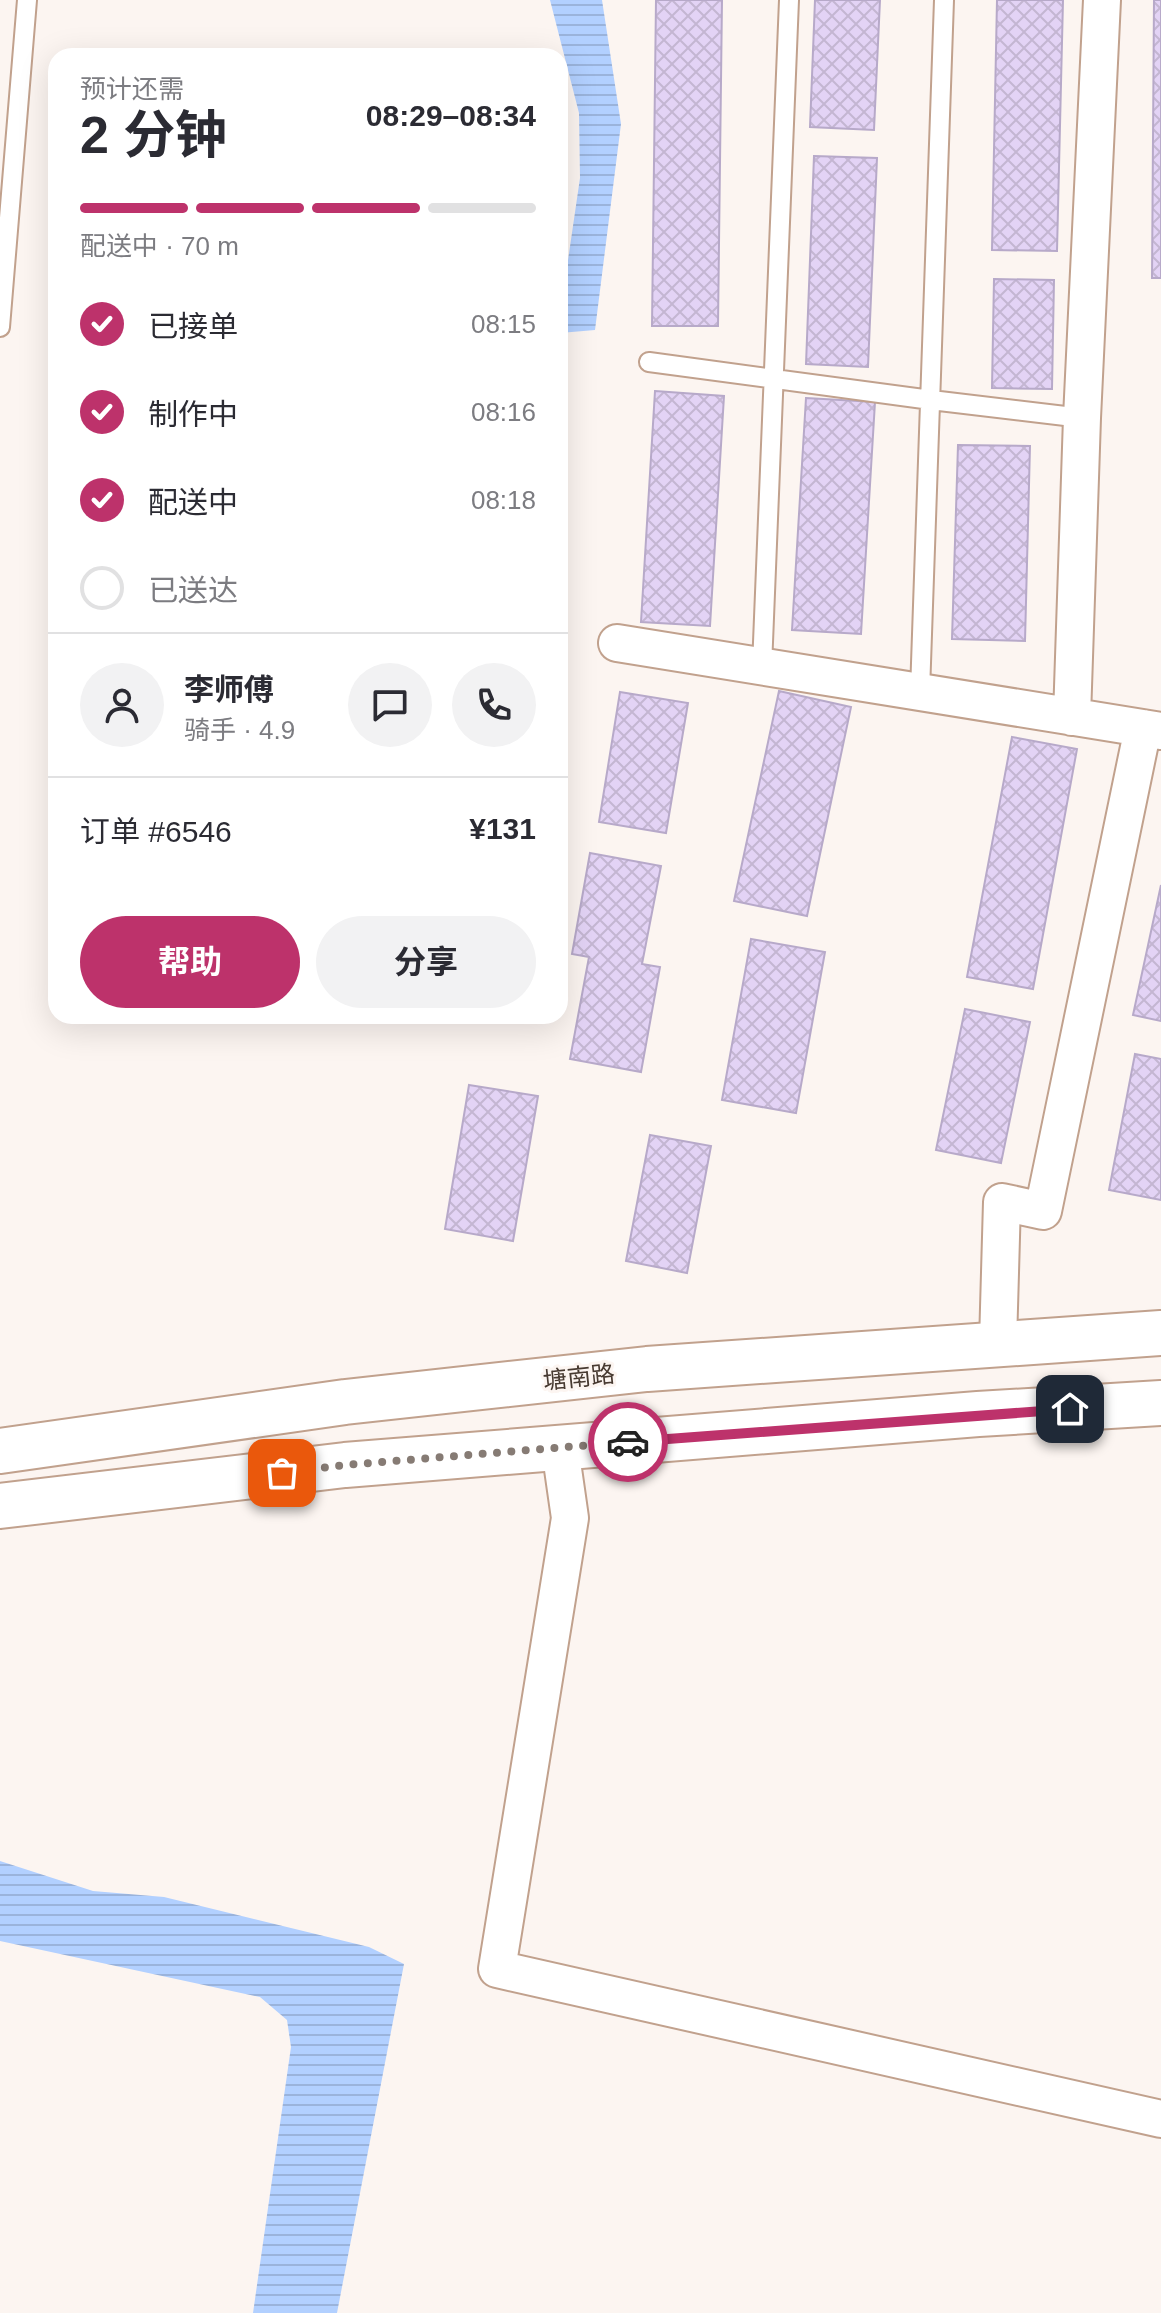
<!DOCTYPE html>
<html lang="zh">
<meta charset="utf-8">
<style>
:root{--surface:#fff;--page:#f2f2f3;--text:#2b2b33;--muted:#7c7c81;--line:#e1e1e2;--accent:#bd326b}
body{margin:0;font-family:Arial,"Noto Sans SC",sans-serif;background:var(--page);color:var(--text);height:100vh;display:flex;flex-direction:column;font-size:30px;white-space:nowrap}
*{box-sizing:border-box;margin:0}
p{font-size:26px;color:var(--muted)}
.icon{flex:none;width:44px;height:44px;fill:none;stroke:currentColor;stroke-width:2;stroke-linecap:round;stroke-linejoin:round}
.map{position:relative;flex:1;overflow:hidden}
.side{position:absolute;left:48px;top:48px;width:520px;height:976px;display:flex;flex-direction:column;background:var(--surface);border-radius:24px;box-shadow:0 8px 32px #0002}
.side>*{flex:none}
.pin{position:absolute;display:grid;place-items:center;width:68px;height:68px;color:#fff;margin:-34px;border-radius:16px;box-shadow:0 4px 12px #0006}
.courier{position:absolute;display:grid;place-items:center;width:80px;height:80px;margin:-40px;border:6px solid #bd326b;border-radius:50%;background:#fff;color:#222;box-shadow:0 2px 10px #0007}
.summary em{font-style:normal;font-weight:700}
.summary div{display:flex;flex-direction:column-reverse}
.summary{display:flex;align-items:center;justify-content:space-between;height:136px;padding:0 32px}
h1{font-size:52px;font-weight:700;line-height:60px}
.bar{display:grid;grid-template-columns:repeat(4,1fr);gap:12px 8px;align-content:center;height:96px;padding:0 32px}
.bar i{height:10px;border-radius:6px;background:var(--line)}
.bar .on{background:var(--accent)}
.bar p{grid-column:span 4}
.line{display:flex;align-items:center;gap:20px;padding:0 32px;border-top:2px solid var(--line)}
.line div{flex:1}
.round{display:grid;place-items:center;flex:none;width:84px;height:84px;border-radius:42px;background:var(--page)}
ol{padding:0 32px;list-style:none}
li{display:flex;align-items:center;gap:24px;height:88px}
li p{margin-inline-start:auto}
li .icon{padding:8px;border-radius:50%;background:var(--accent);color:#fff;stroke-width:4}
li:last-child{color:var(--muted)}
li i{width:44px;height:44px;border:4px solid var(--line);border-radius:50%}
.button{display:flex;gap:16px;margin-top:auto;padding:16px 32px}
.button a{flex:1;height:92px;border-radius:48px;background:var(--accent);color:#fff;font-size:32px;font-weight:700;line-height:92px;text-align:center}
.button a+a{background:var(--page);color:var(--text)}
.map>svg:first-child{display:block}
.water{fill:url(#water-rules)}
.building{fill:url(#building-cross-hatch);stroke:#b7a9c9;stroke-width:2}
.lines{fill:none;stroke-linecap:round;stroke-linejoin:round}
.service-casing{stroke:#c1a18d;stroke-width:22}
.minor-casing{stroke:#c1a18d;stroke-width:40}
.secondary-casing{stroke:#c1a18d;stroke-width:48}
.service{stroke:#fff;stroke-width:18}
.minor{stroke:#fff;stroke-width:36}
.secondary{stroke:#fff;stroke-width:44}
.done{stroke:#867b74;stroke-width:8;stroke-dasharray:0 14.4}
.route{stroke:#bd326b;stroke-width:10}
.labels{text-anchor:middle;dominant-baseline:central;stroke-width:6;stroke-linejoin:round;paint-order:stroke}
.street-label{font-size:24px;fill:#473a31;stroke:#fcf5f1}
</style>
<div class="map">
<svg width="1161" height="2313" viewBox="0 0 1161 2313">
<defs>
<pattern id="water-rules" width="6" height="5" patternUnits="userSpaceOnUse" patternTransform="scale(2)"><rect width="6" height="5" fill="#b2d0ff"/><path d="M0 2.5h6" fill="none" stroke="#9ab3db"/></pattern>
<pattern id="building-cross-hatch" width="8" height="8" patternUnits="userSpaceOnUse" patternTransform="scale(2)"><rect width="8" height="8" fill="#e3d3f5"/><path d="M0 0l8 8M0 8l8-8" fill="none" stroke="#c4b6d2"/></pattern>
</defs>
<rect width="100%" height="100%" fill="#fcf5f1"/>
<!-- water -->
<path class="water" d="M550 0H602L621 124 595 330 560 333V315L580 178 579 113Z
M0 1861 93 1891 164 1897 369 1947 404 1964 337 2313H253L291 2047 287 2020 260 1997 0 1941Z"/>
<!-- building -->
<path class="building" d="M656 0H722L718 326H652Z
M815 0H880L874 130 810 127Z
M997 0H1063L1057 251 992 250Z
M1154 0H1161V278H1152Z
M814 156 877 158 868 367 806 364Z
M994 279 1054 280 1052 389 992 388Z
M655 391 724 396 710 626 641 622Z
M806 398 875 402 861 634 792 630Z
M958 445 1030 446 1025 641 952 639Z
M779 691 851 707 807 916 734 901Z
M620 692 688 703 666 833 599 822Z
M1012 737 1077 749 1033 989 967 977Z
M590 853 661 866 642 964 660 967 641 1072 570 1059 589 957 572 954Z
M1161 885V1021L1133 1015Z
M751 939 825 952 796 1113 722 1100Z
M965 1009 1030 1022 1001 1163 936 1150Z
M1135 1054 1161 1059V1200L1109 1190Z
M469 1085 538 1096 513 1241 445 1229Z
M650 1135 711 1146 687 1273 626 1261Z"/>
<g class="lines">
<defs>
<path id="service" d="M0 327 27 0
M649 362 931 400 1082 418
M762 667 789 0
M920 692 944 0"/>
<path id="minor" d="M617 643 1161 731
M1072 717 1082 418 1102 0
M998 1343 1002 1202 1043 1211 1143 728
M560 1448 570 1518 497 1969 1161 2119"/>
<path id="secondary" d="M0 1451 345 1402 647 1369 1161 1333
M0 1506 345 1465 978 1414 1161 1403"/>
</defs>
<!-- service casing -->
<use href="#service" class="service-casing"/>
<!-- minor casing -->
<use href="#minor" class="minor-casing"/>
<!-- secondary casing -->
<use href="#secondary" class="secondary-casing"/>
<!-- service -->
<use href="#service" class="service"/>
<!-- minor -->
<use href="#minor" class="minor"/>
<!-- secondary -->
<use href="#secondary" class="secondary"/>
</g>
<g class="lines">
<!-- done -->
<path class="done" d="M282 1473 345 1465 628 1442"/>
<!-- route -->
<path class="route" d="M628 1442 1070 1409"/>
</g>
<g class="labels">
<!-- street labels -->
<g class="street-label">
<text transform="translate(579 1377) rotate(-6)">塘南路</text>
</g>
</g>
</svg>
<div class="pin" style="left:282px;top:1473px;background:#ea580c"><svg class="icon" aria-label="bag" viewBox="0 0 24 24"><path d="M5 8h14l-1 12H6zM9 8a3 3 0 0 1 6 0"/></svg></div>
<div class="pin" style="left:1070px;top:1409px;background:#1f2937"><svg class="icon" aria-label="home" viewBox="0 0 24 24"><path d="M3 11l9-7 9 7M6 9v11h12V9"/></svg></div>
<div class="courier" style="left:628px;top:1442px"><svg class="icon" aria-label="car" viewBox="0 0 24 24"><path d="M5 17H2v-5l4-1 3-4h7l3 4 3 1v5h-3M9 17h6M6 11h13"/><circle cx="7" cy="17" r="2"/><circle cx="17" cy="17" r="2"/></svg></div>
<section class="side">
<div class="summary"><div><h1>2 分钟</h1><p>预计还需</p></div><em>08:29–08:34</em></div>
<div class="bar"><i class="on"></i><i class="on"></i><i class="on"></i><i></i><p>配送中 · 70 m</p></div>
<ol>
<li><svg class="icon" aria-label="check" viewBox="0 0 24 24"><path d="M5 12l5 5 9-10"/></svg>已接单<p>08:15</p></li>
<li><svg class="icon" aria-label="check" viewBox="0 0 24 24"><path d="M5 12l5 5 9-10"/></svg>制作中<p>08:16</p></li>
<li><svg class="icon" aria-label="check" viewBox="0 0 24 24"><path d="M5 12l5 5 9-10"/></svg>配送中<p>08:18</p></li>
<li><i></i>已送达</li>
</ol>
<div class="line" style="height:144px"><a class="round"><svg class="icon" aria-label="person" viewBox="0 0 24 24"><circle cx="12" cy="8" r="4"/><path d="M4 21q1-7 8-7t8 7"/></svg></a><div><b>李师傅</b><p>骑手 · 4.9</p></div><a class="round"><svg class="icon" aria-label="chat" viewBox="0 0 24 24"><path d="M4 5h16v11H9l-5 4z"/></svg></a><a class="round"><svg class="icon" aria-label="phone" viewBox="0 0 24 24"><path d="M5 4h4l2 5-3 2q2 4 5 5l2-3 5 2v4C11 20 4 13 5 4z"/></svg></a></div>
<div class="line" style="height:104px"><div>订单 #6546</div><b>¥131</b></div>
<div class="button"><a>帮助</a><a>分享</a></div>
</section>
</div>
